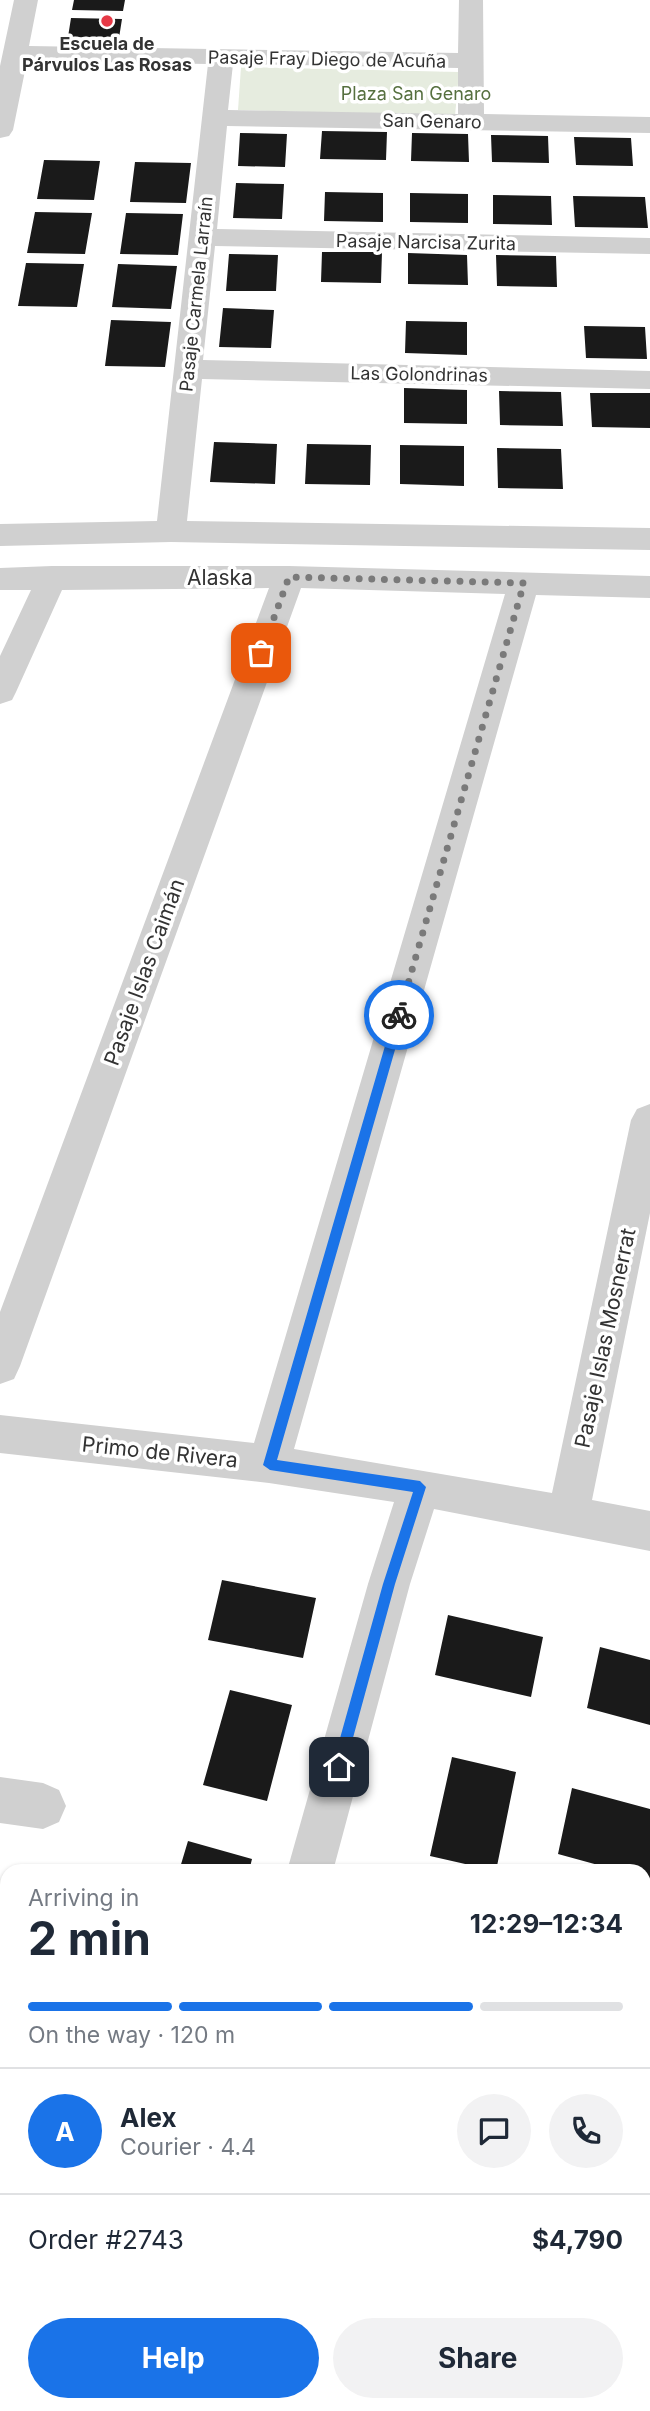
<!DOCTYPE html>
<meta charset="utf-8">
<style>
:root{--surface:#fff;--page:#f2f2f3;--text:#1f2937;--muted:#747a83;--line:#e0e1e3;--accent:#1a73e8}
body{margin:0;font-family:Inter,sans-serif;background:var(--page);color:var(--text);height:100vh;display:flex;flex-direction:column;font-size:26px;white-space:nowrap}
*{box-sizing:border-box;margin:0}
p{font-size:23px;color:var(--muted)}
.icon{flex:none;width:38px;height:38px;fill:none;stroke:currentColor;stroke-width:2;stroke-linecap:round;stroke-linejoin:round}
.map{position:relative;flex:1;overflow:hidden}
.drawer{position:absolute;left:0px;top:1864px;width:651px;height:548px;display:flex;flex-direction:column;background:var(--surface);border-radius:21px 21px 0 0;box-shadow:0 2px 5px #0004}
.drawer>*{flex:none}
.pin{position:absolute;display:grid;place-items:center;width:60px;height:60px;color:#fff;margin:-30px;border-radius:14px;box-shadow:0 4px 10px #0006}
.courier{position:absolute;display:grid;place-items:center;width:70px;height:70px;margin:-35px;border:5px solid #1a73e8;border-radius:50%;background:#fff;color:#222;box-shadow:0 2px 9px #0007}
.headline em{font-style:normal;font-weight:700}
.headline div{display:flex;flex-direction:column-reverse}
.headline{display:flex;align-items:center;justify-content:space-between;height:119px;padding:0 28px}
h1{font-size:46px;font-weight:700;line-height:52px}
.bar{display:grid;grid-template-columns:repeat(4,1fr);gap:10px 7px;align-content:center;height:84px;padding:0 28px}
.bar i{height:9px;border-radius:5px;background:var(--line)}
.bar .current{background:var(--accent)}
.bar p{grid-column:span 4}
.line{display:flex;align-items:center;gap:18px;padding:0 28px;border-top:2px solid var(--line)}
.line div{flex:1}
.round{display:grid;place-items:center;flex:none;width:74px;height:74px;border-radius:37px;background:var(--page)}
.primary-button{display:flex;gap:14px;margin-top:auto;padding:14px 28px}
.primary-button a{flex:1;height:80px;border-radius:42px;background:var(--accent);color:#fff;font-size:28px;font-weight:700;line-height:80px;text-align:center}
.primary-button a+a{background:var(--page);color:var(--text)}
.map>svg:first-child{display:block}
.green{fill:#e6ecdf}
.building{fill:#1a1a1a}
.lines{fill:none;stroke-linecap:round;stroke-linejoin:round}
.minor{fill:#d0d0d0;fill-rule:evenodd}
.route{fill:#1a73e8}
.done{stroke:#7a7a7a;stroke-width:7;stroke-dasharray:0 12.6}
.poi-dot{fill:#e63946;stroke:#fff;stroke-width:2.5}
.labels{text-anchor:middle;dominant-baseline:central;stroke-width:7;stroke-linejoin:round;paint-order:stroke}
.far-poi-label{font-size:18px;font-weight:bold;fill:#333;stroke:#fff}
.far-street-label{font-size:18px;fill:#333;stroke:#fff}
.far-park-label{font-size:18px;fill:#56703f;stroke:#fff}
.street-label{font-size:21px;fill:#333;stroke:#fff}
</style>
<div class="map">
<svg width="650" height="2411" viewBox="0 0 650 2411">
<rect width="100%" height="100%" fill="#fff"/>
<!-- green -->
<path class="green" d="M241 67 459 72 455 116 238 110Z"/>
<!-- building -->
<path class="building" d="M74 0H125L123 11 72 10Z
M71 18 122 19 119 38 68 37Z
M322 131 387 132 386 160 320 159Z
M240 133 287 134 285 167 238 166Z
M412 133 468 134 469 162 411 161Z
M491 135 548 136 549 163 492 162Z
M574 137 631 138 633 166 576 165Z
M44 160 100 161 94 200 37 199Z
M135 162 191 163 186 203 130 202Z
M236 183 284 184 282 219 233 218Z
M325 192 383 193V222L324 221Z
M410 193 468 194V223L410 222Z
M493 195 551 196 552 225 493 224Z
M573 196 645 197 648 228 575 227Z
M35 212 92 213 85 254 27 253Z
M126 213 183 214 178 255 120 254Z
M322 252H382L381 283 321 282Z
M408 253 467 255 468 285 408 284Z
M229 254 278 255 276 291H226Z
M496 255 556 256 557 287 497 286Z
M26 263 84 264 77 307 18 306Z
M118 264 177 266 171 309 112 307Z
M223 308 274 310 271 348 219 347Z
M111 320 171 322 165 367 105 366Z
M406 321 467 322V355L405 353Z
M584 326 645 327 647 359 586 358Z
M404 388 467 390V424L404 423Z
M499 391 561 392 563 426 500 425Z
M590 393H650V428L592 427Z
M214 442 277 444 275 484 210 482Z
M307 444 371 445 370 485 305 484Z
M400 445 464 446V486L400 484Z
M497 448 561 449 563 489 498 488Z
M222 1580 316 1598 303 1658 208 1640Z
M448 1615 543 1637 531 1697 435 1675Z
M600 1647 650 1660V1725L587 1708Z
M230 1690 292 1705 267 1801 203 1785Z
M452 1757 516 1772 496 1871 430 1856Z
M572 1788 650 1809V1879L644 1877V1871H620L558 1854Z
M188 1841 252 1859 249 1871H179Z
M14 2404H94L92 2411H12Z
M270 2404H350L348 2411H269Z
M465 2404H514L519 2411H458Z"/>
<g class="lines">
<!-- minor -->
<path class="minor" d="M14 0H38L29 46 458 53 459 0H483L484 114 650 117V133L227 126 217 229 650 238V254L215 246 203 360 650 371V389L202 379 187 521 650 528V550L171 542 0 546V524L157 521 208 64 27 61 13 130 9 136 0 138V66ZM233 64 458 68V114L228 110Z
M52 566H289L650 576V598L536 595 294 1449 552 1493 631 1120 637 1109 650 1104V1213L592 1500 650 1511V1551L434 1509 410 1584 333 1871H287L368 1584 394 1502 269 1483 0 1453V1415L254 1443 505 594 301 588 20 1366 14 1379 0 1384V1312L269 588 62 590 16 692 12 700 0 704V656L31 590H0V568Z
M0 1777 43 1783 59 1790 66 1806 59 1822 43 1829 0 1823Z
M644 1986 650 1989V2039L644 2036Z
M145 2404H197L195 2411H143Z"/>
</g>
<!-- route -->
<path class="route" d="M399 1010 405 1015 277 1460 420 1481 426 1487 395 1584 345 1767 339 1773 332 1767 383 1584 413 1492 270 1470 263 1465 394 1015Z"/>
<g class="lines">
<!-- done -->
<path class="done" d="M261 653 289 577 524 583 399 1015"/>
</g>
<!-- markers -->
<circle class="poi-dot" cx="107" cy="21" r="7"/>
<g class="labels">
<!-- far-poi labels -->
<g class="far-poi-label">
<text x="107" y="43">Escuela de<tspan x="107" dy="21">Párvulos Las Rosas</tspan></text>
</g>
<!-- far-street labels -->
<g class="far-street-label">
<text transform="translate(327 59) rotate(1)">Pasaje Fray Diego de Acuña</text>
<text transform="translate(432 121) rotate(1)">San Genaro</text>
<text transform="translate(426 242) rotate(1)">Pasaje Narcisa Zurita</text>
<text transform="translate(196 294) rotate(-84)">Pasaje Carmela Larraín</text>
<text transform="translate(419 374) rotate(1)">Las Golondrinas</text>
</g>
<!-- far-park labels -->
<g class="far-park-label">
<text x="416" y="93">Plaza San Genaro</text>
</g>
<!-- street labels -->
<g class="street-label">
<text x="220" y="577">Alaska</text>
<text transform="translate(144 972) rotate(-70)">Pasaje Islas Caimán</text>
<text transform="translate(605 1338) rotate(-78)">Pasaje Islas Mosnerrat</text>
<text transform="translate(160 1452) rotate(6)">Primo de Rivera</text>
</g>
</g>
</svg>
<div class="pin" style="left:261px;top:653px;background:#ea580c"><svg class="icon" aria-label="bag" viewBox="0 0 24 24"><path d="M5 8h14l-1 12H6zM9 8a3 3 0 0 1 6 0"/></svg></div>
<div class="pin" style="left:339px;top:1767px;background:#1f2937"><svg class="icon" aria-label="home" viewBox="0 0 24 24"><path d="M3 11l9-7 9 7M6 9v11h12V9"/></svg></div>
<div class="courier" style="left:399px;top:1015px"><svg class="icon" aria-label="bike" viewBox="0 0 24 24"><circle cx="6" cy="16" r="4"/><circle cx="18" cy="16" r="4"/><path d="M6 16l4-8h5l3 8M10 8l3 8H6M13 5h3"/></svg></div>
<section class="drawer">
<div class="headline"><div><h1>2 min</h1><p>Arriving in</p></div><em>12:29–12:34</em></div>
<div class="bar"><i class="current"></i><i class="current"></i><i class="current"></i><i></i><p>On the way · 120 m</p></div>
<div class="line" style="height:126px"><b class="round" style="background:var(--accent);color:#fff">A</b><div><b>Alex</b><p>Courier · 4.4</p></div><a class="round"><svg class="icon" aria-label="chat" viewBox="0 0 24 24"><path d="M4 5h16v11H9l-5 4z"/></svg></a><a class="round"><svg class="icon" aria-label="phone" viewBox="0 0 24 24"><path d="M5 4h4l2 5-3 2q2 4 5 5l2-3 5 2v4C11 20 4 13 5 4z"/></svg></a></div>
<div class="line" style="height:91px"><div>Order #2743</div><b>$4,790</b></div>
<div class="primary-button"><a>Help</a><a>Share</a></div>
</section>
</div>
